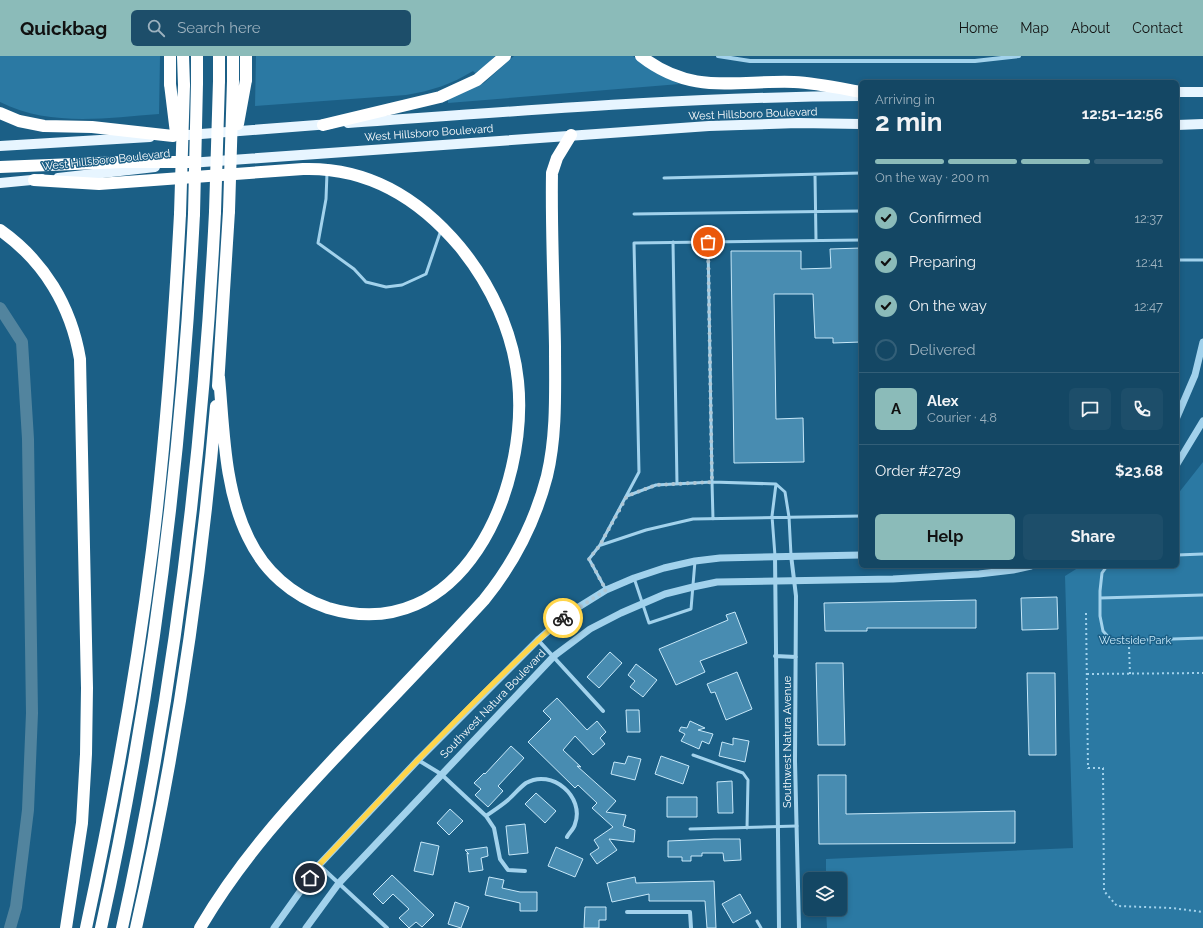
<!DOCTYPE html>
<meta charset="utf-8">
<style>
:root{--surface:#144764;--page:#1d4e6a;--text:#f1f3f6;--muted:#9db2bf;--line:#335f78;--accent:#8bbbb9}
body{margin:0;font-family:Raleway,sans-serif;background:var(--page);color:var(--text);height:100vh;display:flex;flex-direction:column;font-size:15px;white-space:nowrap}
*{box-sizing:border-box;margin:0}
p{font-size:13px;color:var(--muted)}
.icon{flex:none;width:22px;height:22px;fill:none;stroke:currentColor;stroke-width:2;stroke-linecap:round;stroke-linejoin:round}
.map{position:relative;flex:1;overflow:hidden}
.details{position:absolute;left:859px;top:24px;width:320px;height:488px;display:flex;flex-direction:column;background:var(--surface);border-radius:6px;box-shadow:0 2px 6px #0003,0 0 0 1px var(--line)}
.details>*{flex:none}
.tools{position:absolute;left:803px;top:816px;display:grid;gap:8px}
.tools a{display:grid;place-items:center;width:44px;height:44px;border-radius:6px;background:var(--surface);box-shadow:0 2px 6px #0003,0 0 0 1px var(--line);font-size:20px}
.pin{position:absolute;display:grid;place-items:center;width:34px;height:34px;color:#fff;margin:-17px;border:2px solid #fff;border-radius:50%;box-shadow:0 1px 4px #0007}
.courier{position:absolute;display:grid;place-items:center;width:40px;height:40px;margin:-20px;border:3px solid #ffd54a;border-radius:50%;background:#fff;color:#222;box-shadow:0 1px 5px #0007}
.overview em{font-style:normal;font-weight:700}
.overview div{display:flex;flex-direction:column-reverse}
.overview{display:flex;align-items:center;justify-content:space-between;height:68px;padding:0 16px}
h1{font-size:26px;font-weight:700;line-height:30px}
.bar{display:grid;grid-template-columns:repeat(4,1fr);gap:6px 4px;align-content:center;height:48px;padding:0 16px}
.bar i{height:5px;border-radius:3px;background:var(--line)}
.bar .active{background:var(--accent)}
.bar p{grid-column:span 4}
.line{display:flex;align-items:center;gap:10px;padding:0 16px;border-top:1px solid var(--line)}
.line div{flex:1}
.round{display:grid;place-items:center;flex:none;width:42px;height:42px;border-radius:6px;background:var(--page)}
ol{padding:0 16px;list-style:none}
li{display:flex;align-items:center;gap:12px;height:44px}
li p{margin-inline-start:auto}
li .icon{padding:4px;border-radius:50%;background:var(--accent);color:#111;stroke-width:4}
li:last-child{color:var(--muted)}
li i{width:22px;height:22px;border:2px solid var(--line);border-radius:50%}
.button{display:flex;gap:8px;margin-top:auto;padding:8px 16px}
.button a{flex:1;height:46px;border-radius:6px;background:var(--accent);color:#111;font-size:16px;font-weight:700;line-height:46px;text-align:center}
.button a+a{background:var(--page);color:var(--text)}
header{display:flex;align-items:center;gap:24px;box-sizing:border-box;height:56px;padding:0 20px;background:var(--accent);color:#111}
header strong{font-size:19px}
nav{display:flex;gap:22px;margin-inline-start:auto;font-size:14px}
.search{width:280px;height:36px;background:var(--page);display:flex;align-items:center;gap:10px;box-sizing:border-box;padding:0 14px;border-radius:6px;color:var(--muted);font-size:15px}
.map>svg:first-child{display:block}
.green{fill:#2b79a3}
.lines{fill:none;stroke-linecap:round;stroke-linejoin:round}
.canal{stroke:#52849e;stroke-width:12}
.building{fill:#488cb1;stroke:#c7e8f9}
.path{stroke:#a2d2ec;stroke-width:2;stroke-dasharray:2 3;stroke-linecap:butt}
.service{stroke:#a2d2ec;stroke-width:3}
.minor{stroke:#a2d2ec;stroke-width:4}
.tertiary{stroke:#a2d2ec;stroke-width:7}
.primary{stroke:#e7f5ff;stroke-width:10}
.motorway{stroke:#fff;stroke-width:12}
.motorway-bridge{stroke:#fff;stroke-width:12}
.done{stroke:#afc7d5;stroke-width:4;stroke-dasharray:0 7.2}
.route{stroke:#ffd54a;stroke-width:5}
.labels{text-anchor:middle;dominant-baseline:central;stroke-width:3;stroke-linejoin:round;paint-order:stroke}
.street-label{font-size:11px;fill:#fff;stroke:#1b5f86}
.park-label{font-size:11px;fill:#c7e8f9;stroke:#1b5f86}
</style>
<header>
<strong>Quickbag</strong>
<div class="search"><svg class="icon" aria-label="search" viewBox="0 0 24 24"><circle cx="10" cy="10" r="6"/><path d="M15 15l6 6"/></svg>Search here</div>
<nav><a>Home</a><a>Map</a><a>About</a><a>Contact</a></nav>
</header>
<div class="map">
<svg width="1203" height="872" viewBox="0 0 1203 872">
<rect width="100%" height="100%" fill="#1b5f86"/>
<!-- green -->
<path class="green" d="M0 0H160L159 58C105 62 50 71 0 46Z
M256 0H495L482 13 475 17 473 15C452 28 431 35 406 39L255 50Z
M514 0H633C648 12 662 21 680 28L448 47V43L484 27Z
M1203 406V872H827L826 853H840V823H826V803L1073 792 1065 520 1081 510H1177V439Z"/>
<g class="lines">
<!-- canal -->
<path class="canal" d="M0 252 22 286 28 383 32 657 28 754 16 851 10 872"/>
</g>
<!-- building -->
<path class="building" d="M861 192V286L833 287V282H815L813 238H774L776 363 803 362 804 406 734 407 731 195H801V213L831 212 830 193Z
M1057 541 1058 573 1022 574 1021 542Z
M976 544V572H867V575H825L824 547Z
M735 556 747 587 700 605 705 616 676 629 659 593 728 564 726 559Z
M610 596 622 607 599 632 587 621Z
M816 607H843L845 689H818Z
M636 608 657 624 643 641 630 631 635 625 628 619Z
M737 616 752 653 726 664 715 636 711 637 707 628Z
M1027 617H1055L1056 699H1029Z
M557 642 587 674 597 665 606 676 600 682 605 688 593 699 575 680 563 694 581 711 577 710 616 745 606 756 626 759 623 770 635 774 634 786 609 783 617 794 597 808 590 798 599 792 594 784 613 771 592 752 597 747 578 729 575 732 528 686 551 663 543 655Z
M626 654H639L640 676H627Z
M690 665 705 672 698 674 713 678 709 688 702 685 699 693 681 685 685 678 679 675 681 671 687 672Z
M733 682 749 685 745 706 719 700 722 686 733 689Z
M511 690 524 702 498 730 503 735 488 751 475 739 481 733 474 727 484 717 485 718Z
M628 700 641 703 635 724 611 718 614 706 625 708Z
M661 700 689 710 683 728 655 718Z
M818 719H846V758L1015 755V787L819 788Z
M732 725 733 757H718L717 726Z
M536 737 556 755 545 767 525 748Z
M667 741H697V761H667Z
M450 753 463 765 449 779 437 767Z
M525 768 528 797 509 799 506 770Z
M714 783H740L741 804 724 805 723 797H702V800H691V805H682V801H668V785Z
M421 786 439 790 433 819 414 815Z
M487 791 488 800 481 802 483 814 469 816 467 797 469 798 465 794Z
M556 791 583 803 575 821 548 810Z
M392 819 434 859 422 871 416 866 409 872 399 862 409 853 393 838 383 848 373 838Z
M489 821 504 824 502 832 520 836H537V855H520V847L485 839Z
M635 821 636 827 714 825 716 872H707L705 845H649V838L612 846 607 827Z
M740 838 751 857 733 867 722 848Z
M455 846 469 851 461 872 448 868Z
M585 851H606V864H599V872H584Z"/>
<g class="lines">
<!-- path -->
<path class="path" d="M1086 557 1088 712H1103L1104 835 1117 850 1172 852 1203 856
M1129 591 1130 618
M1087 618 1203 617"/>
<!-- service -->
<path class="service" d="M327 117 326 143 318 187 354 213 366 226 386 231 402 229 426 218 441 174
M815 119 816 184
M664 122 861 117
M634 158 861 155
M673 186 677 428
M708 186 712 426 776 428 785 436 789 461 791 499
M1177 204H1203
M627 440 656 429 712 426 713 463
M601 489 646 474 693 463 861 460
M1177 499 1203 498
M775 500 772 460 776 428
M1107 510 1102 517 1100 535V560L1103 575 1112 585 1203 582
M634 522 649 567 691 553 695 505
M606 534 589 503 600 489 639 416 634 187 861 184
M1100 542 1203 539
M693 699 743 717 748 724 747 772
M690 773 797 770
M757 865 761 872"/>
<!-- minor -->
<path class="minor" d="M718 0 750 5H975L1019 0
M791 499 796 540 795 705 799 872
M775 500 779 872
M538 584 603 655
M775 600 796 601
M418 704 441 718 486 760 494 772 500 803 508 814 525 815
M486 760C493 755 501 750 508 744 514 739 520 731 526 727 552 712 585 741 575 768 574 773 569 777 567 781
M319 809 387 872
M627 856H690L691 872"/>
<!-- tertiary -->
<path class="tertiary" d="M1177 361 1195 319 1203 286
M1177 408 1203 365
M274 872 319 809 418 704 538 584 569 557 606 534 634 522 664 512 695 505 720 502 861 499
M306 872 339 827 554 600 590 573 621 557 665 538 693 531 717 526 893 523 979 518 1013 514 1031 510"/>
<!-- primary -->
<path class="primary" d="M1177 36H1203
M348 67C519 55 689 41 861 40
M1177 69 1203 68
M188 79 330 68
M0 90 150 81
M189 107 709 70 798 67 861 68
M58 122 155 111
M0 127 42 123"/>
<!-- motorway -->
<path class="motorway" d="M170 0V28
M183 0 184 29
M197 0V27
M641 0C692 40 736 24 794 26 816 27 839 32 861 36
M246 24V0
M219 25V0
M233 25V0
M0 57 19 65 44 70 92 71 173 80
M323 69 440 41 477 24 505 0
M0 111 123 106H191
M34 124 99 128 303 113C368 111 419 142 460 191 491 229 513 276 518 325 529 433 462 592 328 552 292 540 264 515 248 481 224 432 224 374 219 321
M0 174C44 205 71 250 80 303L87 632 86 698 82 767 66 872
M218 330 229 155
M86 872C113 747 136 621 152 494 166 382 174 270 180 158
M101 872C153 637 182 398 194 158
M122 872C174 636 203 397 215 156
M136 872C175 701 201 525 216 350
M200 872C241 802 292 747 347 689 393 641 439 593 484 544 514 507 535 466 547 420 557 378 555 334 555 290 554 233 551 175 552 117L557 102 571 79"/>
<!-- motorway-bridge -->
<path class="motorway-bridge" d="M170 28 176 77
M238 68 246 24
M229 155 233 25
M215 156 219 25
M180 158 184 29
M194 158 197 27"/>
</g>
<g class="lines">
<!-- done -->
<path class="done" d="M563 562 606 534 589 503 600 489 627 440 656 429 712 426 708 186"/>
<!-- route -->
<path class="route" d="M310 822 319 809C398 725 476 639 563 562"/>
</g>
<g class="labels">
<!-- street labels -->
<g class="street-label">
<text transform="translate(753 58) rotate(-2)">West Hillsboro Boulevard</text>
<text transform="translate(429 77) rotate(-4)">West Hillsboro Boulevard</text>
<text transform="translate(106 104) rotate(-6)">West Hillsboro Boulevard</text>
<text transform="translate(493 648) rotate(-46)">Southwest Natura Boulevard</text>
<text transform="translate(787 686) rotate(-90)">Southwest Natura Avenue</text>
</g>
<!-- park labels -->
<g class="park-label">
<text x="1135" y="584">Westside Park</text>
</g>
</g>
</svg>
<div class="tools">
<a><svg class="icon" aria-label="layers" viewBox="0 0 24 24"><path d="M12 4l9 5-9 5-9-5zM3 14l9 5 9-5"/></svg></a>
</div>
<div class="pin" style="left:708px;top:186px;background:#ea580c"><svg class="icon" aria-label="bag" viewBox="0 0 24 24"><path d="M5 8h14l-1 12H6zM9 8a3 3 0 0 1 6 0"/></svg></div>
<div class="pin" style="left:310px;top:822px;background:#1f2937"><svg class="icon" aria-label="home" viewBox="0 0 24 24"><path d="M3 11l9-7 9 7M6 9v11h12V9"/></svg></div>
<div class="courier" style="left:563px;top:562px"><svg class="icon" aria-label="bike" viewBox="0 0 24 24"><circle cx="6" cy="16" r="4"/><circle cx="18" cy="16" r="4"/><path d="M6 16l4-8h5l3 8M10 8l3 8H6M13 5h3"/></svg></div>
<section class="details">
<div class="overview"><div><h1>2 min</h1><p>Arriving in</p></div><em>12:51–12:56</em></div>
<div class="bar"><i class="active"></i><i class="active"></i><i class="active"></i><i></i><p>On the way · 200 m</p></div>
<ol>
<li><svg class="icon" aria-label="check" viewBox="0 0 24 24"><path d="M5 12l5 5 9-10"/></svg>Confirmed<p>12:37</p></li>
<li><svg class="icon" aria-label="check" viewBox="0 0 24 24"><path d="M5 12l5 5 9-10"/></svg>Preparing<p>12:41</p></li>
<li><svg class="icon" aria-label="check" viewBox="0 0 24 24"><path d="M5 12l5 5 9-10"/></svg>On the way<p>12:47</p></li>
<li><i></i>Delivered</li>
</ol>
<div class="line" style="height:72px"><b class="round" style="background:var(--accent);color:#111">A</b><div><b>Alex</b><p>Courier · 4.8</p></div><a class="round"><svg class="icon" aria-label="chat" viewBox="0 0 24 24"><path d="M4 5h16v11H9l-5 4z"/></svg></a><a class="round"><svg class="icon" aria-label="phone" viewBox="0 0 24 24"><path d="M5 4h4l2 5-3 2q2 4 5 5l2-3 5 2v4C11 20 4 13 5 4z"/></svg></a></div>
<div class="line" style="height:52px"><div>Order #2729</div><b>$23.68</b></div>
<div class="button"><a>Help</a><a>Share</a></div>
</section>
</div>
